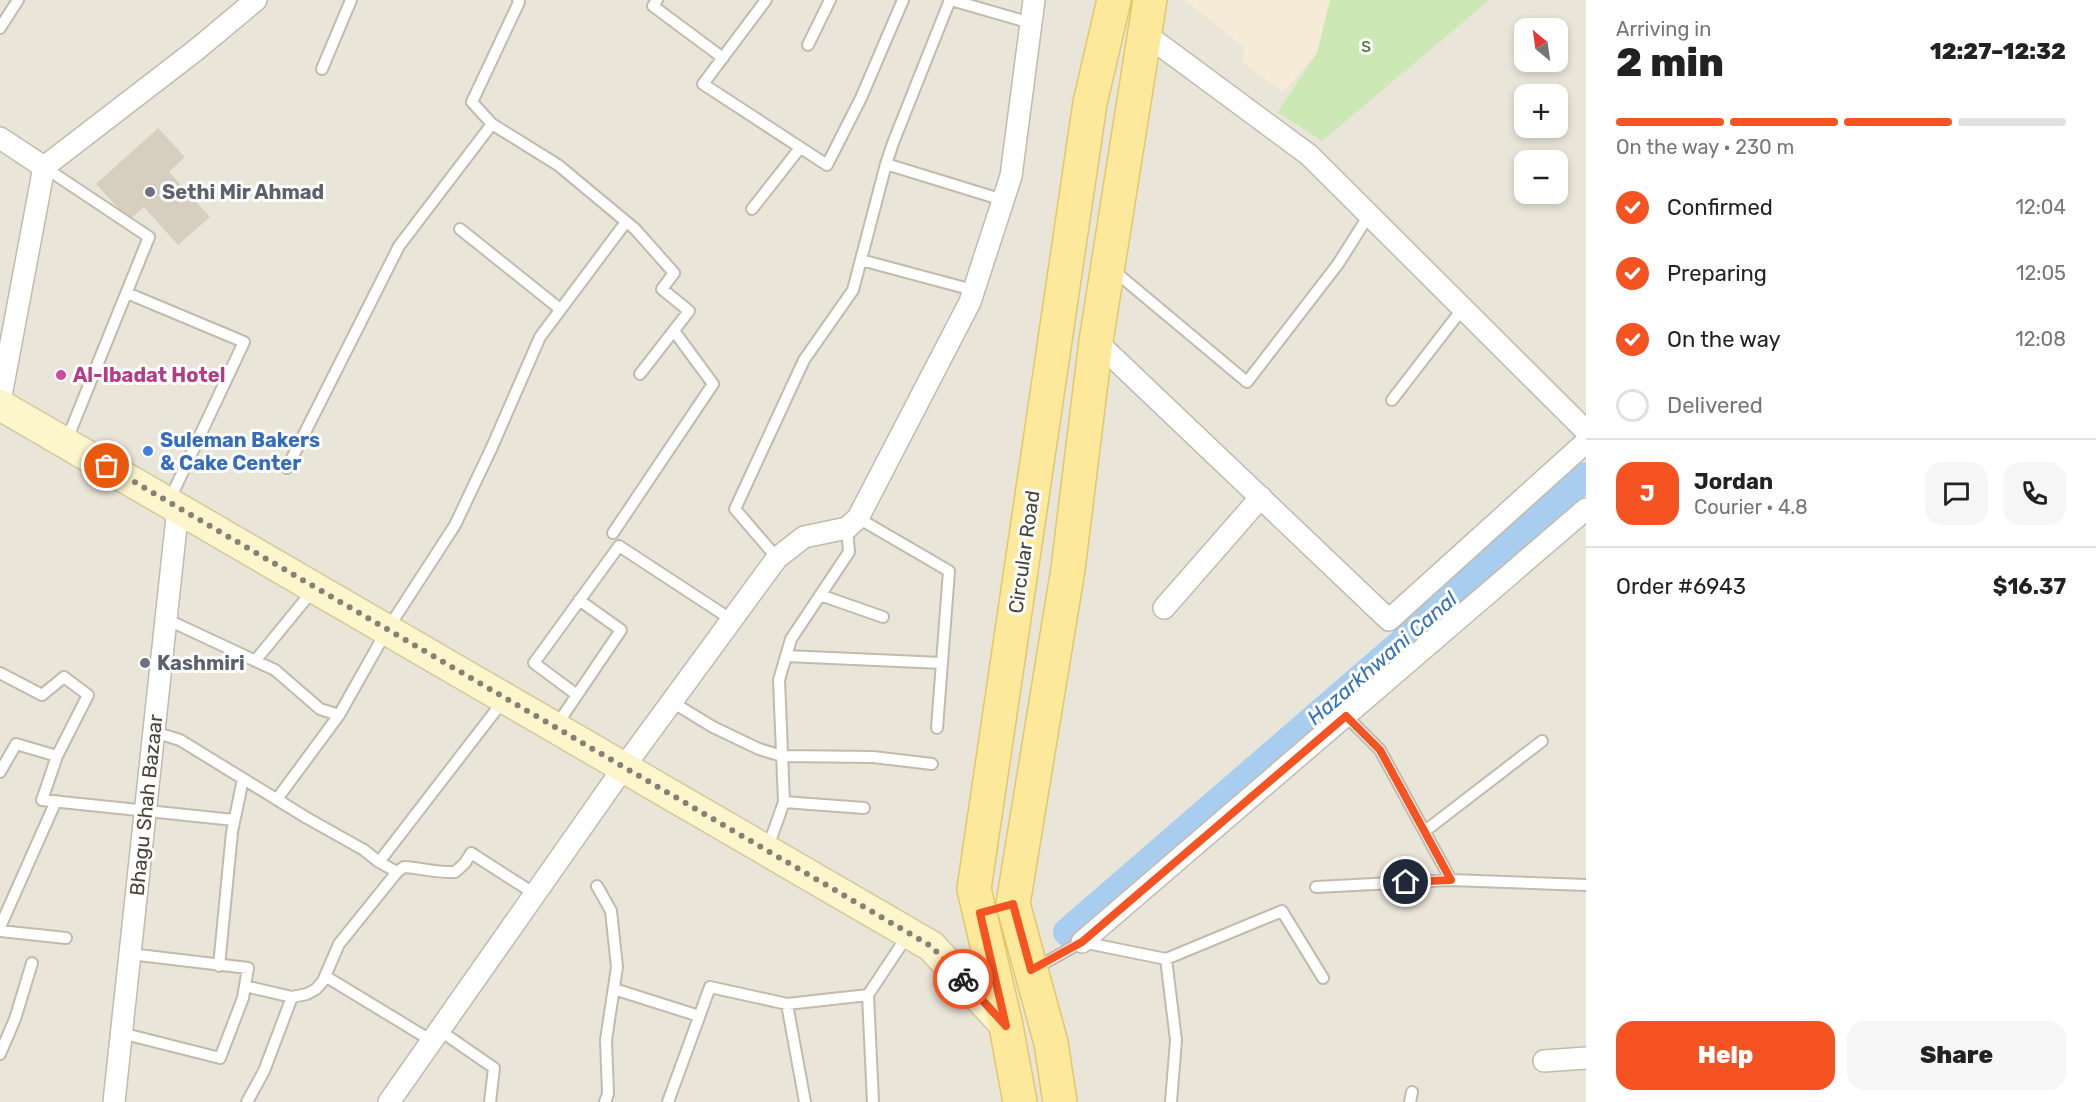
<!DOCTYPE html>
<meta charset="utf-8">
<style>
:root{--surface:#fff;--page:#f6f6f6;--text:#222;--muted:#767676;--line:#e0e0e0;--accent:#f55321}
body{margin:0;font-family:Rubik,sans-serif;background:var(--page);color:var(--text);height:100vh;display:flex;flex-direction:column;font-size:22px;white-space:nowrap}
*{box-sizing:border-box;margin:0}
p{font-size:20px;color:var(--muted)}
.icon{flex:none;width:33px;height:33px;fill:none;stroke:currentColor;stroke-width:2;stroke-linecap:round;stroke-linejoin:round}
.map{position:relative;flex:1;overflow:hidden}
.drawer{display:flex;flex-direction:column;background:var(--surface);width:510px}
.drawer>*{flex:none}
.needle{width:39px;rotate:331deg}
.tools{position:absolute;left:1514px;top:18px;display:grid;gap:12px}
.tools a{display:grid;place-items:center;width:54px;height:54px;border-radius:12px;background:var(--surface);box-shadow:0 3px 9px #0003;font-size:30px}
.pin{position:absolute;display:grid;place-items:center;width:51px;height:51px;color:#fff;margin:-26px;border:3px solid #fff;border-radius:50%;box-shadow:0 2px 6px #0007}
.courier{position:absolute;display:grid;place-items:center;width:60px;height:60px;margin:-30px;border:4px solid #f55321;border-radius:50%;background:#fff;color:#222;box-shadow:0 2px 8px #0007}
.head em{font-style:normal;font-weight:800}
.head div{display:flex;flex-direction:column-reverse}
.head{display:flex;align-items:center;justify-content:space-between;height:102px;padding:0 30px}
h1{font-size:39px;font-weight:800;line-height:45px}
.bar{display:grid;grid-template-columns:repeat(4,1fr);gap:9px 6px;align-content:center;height:72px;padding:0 30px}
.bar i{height:8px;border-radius:4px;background:var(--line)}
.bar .current{background:var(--accent)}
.bar p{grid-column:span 4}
.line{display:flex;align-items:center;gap:15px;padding:0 30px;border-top:2px solid var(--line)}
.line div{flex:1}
.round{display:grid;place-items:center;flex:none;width:63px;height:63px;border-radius:18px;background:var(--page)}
ol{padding:0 30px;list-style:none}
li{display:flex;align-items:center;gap:18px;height:66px}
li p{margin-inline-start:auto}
li .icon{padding:6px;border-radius:50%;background:var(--accent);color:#fff;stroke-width:4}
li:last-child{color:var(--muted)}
li i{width:33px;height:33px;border:3px solid var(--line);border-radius:50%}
.primary-button{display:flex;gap:12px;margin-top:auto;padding:12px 30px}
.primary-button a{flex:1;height:69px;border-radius:18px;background:var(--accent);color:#fff;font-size:24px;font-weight:800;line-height:69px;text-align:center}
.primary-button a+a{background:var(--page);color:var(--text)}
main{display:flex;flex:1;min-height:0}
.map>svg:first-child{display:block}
.residential{fill:#e9e5d9;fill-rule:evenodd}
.commercial{fill:#f5ebd7}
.green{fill:#cce8b4}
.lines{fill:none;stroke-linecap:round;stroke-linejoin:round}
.canal{stroke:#a9cdef;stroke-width:28}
.building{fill:#d6cfc0}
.lane-casing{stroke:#c0bbad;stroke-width:14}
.street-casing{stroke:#c0bbad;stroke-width:24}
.secondary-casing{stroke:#d3c99b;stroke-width:33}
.primary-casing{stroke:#e2c86b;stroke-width:36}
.lane{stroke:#fff;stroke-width:10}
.street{stroke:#fff;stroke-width:21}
.secondary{stroke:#fdf5cc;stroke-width:30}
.primary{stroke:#fce99c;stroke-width:33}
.done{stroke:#858176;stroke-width:6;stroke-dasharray:0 10.8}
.route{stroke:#f55321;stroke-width:8}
.worship-dot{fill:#6b7280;stroke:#fff;stroke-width:2}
.hotel-dot{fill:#d1479c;stroke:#fff;stroke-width:2}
.shop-dot{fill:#3f7fe0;stroke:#fff;stroke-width:2}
.labels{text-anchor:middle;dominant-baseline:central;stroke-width:6;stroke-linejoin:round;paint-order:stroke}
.park-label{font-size:20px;fill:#437a2c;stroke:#fff}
.worship-label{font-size:20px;font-weight:bold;fill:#5b616d;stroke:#fff;text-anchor:start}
.hotel-label{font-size:20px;font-weight:bold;fill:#b23c85;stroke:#fff;text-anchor:start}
.shop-label{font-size:20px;font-weight:bold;fill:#366cbe;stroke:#fff;text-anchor:start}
.street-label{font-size:20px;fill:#494438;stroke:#fff}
.water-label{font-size:21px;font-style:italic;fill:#3372b3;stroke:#fff}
</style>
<main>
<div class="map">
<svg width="1586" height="1102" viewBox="0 0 1586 1102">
<rect width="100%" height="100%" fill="#f5f2ea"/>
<!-- residential -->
<path class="residential" d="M0 0H1586V1102H0ZM1524 28H1557V62H1524ZM1524 94H1557V128H1524ZM1524 160H1557V194H1524Z"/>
<!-- commercial -->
<path class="commercial" d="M1185 0H1332L1317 53 1283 92 1241 61 1245 48Z"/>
<!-- green -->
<path class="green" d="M1330 0H1489L1322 141 1278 112 1317 53Z"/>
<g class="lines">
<!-- canal -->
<path class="canal" d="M1067 932 1422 625 1586 476"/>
</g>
<!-- building -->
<path class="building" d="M158 128 185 157 169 172 210 217 178 245 144 207 129 220 96 184Z"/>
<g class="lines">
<defs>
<path id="lane" d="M657 0 653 6 723 58
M766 0 703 84 827 165 861 98 903 0
M950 0 893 143 886 164 1003 200
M951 0 1031 23
M0 28 18 0
M808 45 830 0
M322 69 351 0
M492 124 558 165 635 229 674 273 662 289 689 311 640 374
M44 167 149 237 66 442
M752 209 800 148
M460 229 560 309
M861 260 973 290
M1113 270 1247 382 1338 264 1369 215
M127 293 244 342 169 501
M1392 400 1463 308
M287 468 399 246 492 124 472 102 519 2 518 0
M858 518 949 571 937 728
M613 533 713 384 674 331
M777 558 735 509 804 360 853 290 886 164
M820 595 883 617
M166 619 275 670 320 709 339 715
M786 656 942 663
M255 661 314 589
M0 673 42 695 64 677 88 695 57 756 42 800 234 820
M577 695 534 663 619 546 732 620
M672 702 713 727 759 749 782 756 873 757 932 764
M1346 716 1380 750 1451 880
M556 726 621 630 579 600
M154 732 180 740 307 818 364 850 379 862 397 872
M0 772 16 744 57 756
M277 799 339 715 387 630 455 525 492 447 540 337 626 222
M784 802 864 808
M1425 831 1542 741
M768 847 784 802 779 680 791 639 849 552 847 528
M379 862 503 701
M597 886 611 911 617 967 606 1040 608 1094 605 1102
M1316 887 1451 880 1586 885
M0 927 56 801
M0 931 66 938
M1166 959 1176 1040 1171 1102
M219 966 232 832 243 779
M1034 969 1082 942 1166 959 1282 911 1323 978
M325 976 432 1041
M245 986 292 997
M614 989 699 1016
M787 1004 805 1102
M439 1030 494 1068 490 1102
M121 1033 220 1058 243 998 248 968 130 954
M0 1054 15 1019 32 963
M247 1102 264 1071 292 997 307 994 316 989 323 981 339 944 397 872 404 867C421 868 437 873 455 872L465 863 471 853 535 894
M668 1102 710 987 787 1004 868 995
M873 1102 868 995 907 936
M1410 1102 1412 1092"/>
<path id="street" d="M1144 33 1309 155 1586 431
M0 138 44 167
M1096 341 1389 620 1586 442
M0 401 44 167 196 50 256 0
M1164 608 1261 497
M1082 942 1586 509
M1544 1061 1586 1058
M114 1102 178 508
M389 1102 624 767 777 558 804 537 847 528 858 518 970 302 1011 176 1034 0"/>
<path id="secondary" d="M0 405 931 946 1006 1026"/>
<path id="primary" d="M1020 1102 1006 1026 974 889 1090 103 1114 0
M1060 1102 1051 1043 1013 904 1068 569 1096 341 1150 0"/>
</defs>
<!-- lane casing -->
<use href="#lane" class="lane-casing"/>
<!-- street casing -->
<use href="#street" class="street-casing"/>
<!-- secondary casing -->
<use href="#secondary" class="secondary-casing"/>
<!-- primary casing -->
<use href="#primary" class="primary-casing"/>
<!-- lane -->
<use href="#lane" class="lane"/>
<!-- street -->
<use href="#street" class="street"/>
<!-- secondary -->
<use href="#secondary" class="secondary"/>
<!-- primary -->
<use href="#primary" class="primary"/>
</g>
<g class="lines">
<!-- done -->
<path class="done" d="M107 466 931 946 963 979"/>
<!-- route -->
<path class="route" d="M963 979 1006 1026 980 913 1013 904 1031 970 1082 942 1346 716 1380 750 1451 880 1406 882"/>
</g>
<!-- markers -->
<g class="worship-dot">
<circle cx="150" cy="192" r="6"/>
<circle cx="145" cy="663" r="6"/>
</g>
<circle class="hotel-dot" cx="61" cy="375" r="6"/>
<circle class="shop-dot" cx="148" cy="451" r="6"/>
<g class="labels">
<!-- park labels -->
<g class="park-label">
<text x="1366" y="45">s</text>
</g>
<!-- worship labels -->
<g class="worship-label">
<text x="162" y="192">Sethi Mir Ahmad</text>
<text x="157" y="663">Kashmiri</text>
</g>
<!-- hotel labels -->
<g class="hotel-label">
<text x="73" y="375">Al-Ibadat Hotel</text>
</g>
<!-- shop labels -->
<g class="shop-label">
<text x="160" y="440">Suleman Bakers<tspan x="160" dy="23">&amp; Cake Center</tspan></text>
</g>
<!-- street labels -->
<g class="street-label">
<text transform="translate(1024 552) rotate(-82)">Circular Road</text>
<text transform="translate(146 805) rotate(-84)">Bhagu Shah Bazaar</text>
</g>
<!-- water labels -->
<g class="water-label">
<text transform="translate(1382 658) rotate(-41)">Hazarkhwani Canal</text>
</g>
</g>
</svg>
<div class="tools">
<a><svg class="needle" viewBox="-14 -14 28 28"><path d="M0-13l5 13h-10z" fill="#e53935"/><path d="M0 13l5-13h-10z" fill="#767676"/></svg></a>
<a>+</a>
<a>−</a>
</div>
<div class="pin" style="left:107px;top:466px;background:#ea580c"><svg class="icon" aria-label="bag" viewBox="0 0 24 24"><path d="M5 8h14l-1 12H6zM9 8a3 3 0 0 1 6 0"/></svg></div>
<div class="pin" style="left:1406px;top:882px;background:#1f2937"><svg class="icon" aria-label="home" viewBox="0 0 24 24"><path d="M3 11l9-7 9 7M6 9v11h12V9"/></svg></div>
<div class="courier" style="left:963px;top:979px"><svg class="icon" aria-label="bike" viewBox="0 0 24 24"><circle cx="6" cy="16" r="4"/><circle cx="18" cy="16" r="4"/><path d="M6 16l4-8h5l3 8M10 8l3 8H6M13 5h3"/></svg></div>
</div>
<section class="drawer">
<div class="head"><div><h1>2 min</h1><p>Arriving in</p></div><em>12:27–12:32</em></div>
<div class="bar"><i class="current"></i><i class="current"></i><i class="current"></i><i></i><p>On the way · 230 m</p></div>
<ol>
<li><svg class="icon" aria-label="check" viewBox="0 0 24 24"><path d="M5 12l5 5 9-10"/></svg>Confirmed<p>12:04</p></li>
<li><svg class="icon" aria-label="check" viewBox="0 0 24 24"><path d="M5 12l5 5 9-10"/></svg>Preparing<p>12:05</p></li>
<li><svg class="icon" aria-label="check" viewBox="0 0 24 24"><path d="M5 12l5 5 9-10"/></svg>On the way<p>12:08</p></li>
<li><i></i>Delivered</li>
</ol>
<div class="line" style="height:108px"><b class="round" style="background:var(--accent);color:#fff">J</b><div><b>Jordan</b><p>Courier · 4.8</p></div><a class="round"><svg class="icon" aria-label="chat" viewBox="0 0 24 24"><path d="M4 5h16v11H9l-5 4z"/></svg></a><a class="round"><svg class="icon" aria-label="phone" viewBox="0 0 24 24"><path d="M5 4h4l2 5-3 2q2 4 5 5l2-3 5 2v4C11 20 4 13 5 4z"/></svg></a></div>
<div class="line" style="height:78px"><div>Order #6943</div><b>$16.37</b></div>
<div class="primary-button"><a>Help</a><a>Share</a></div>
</section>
</main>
